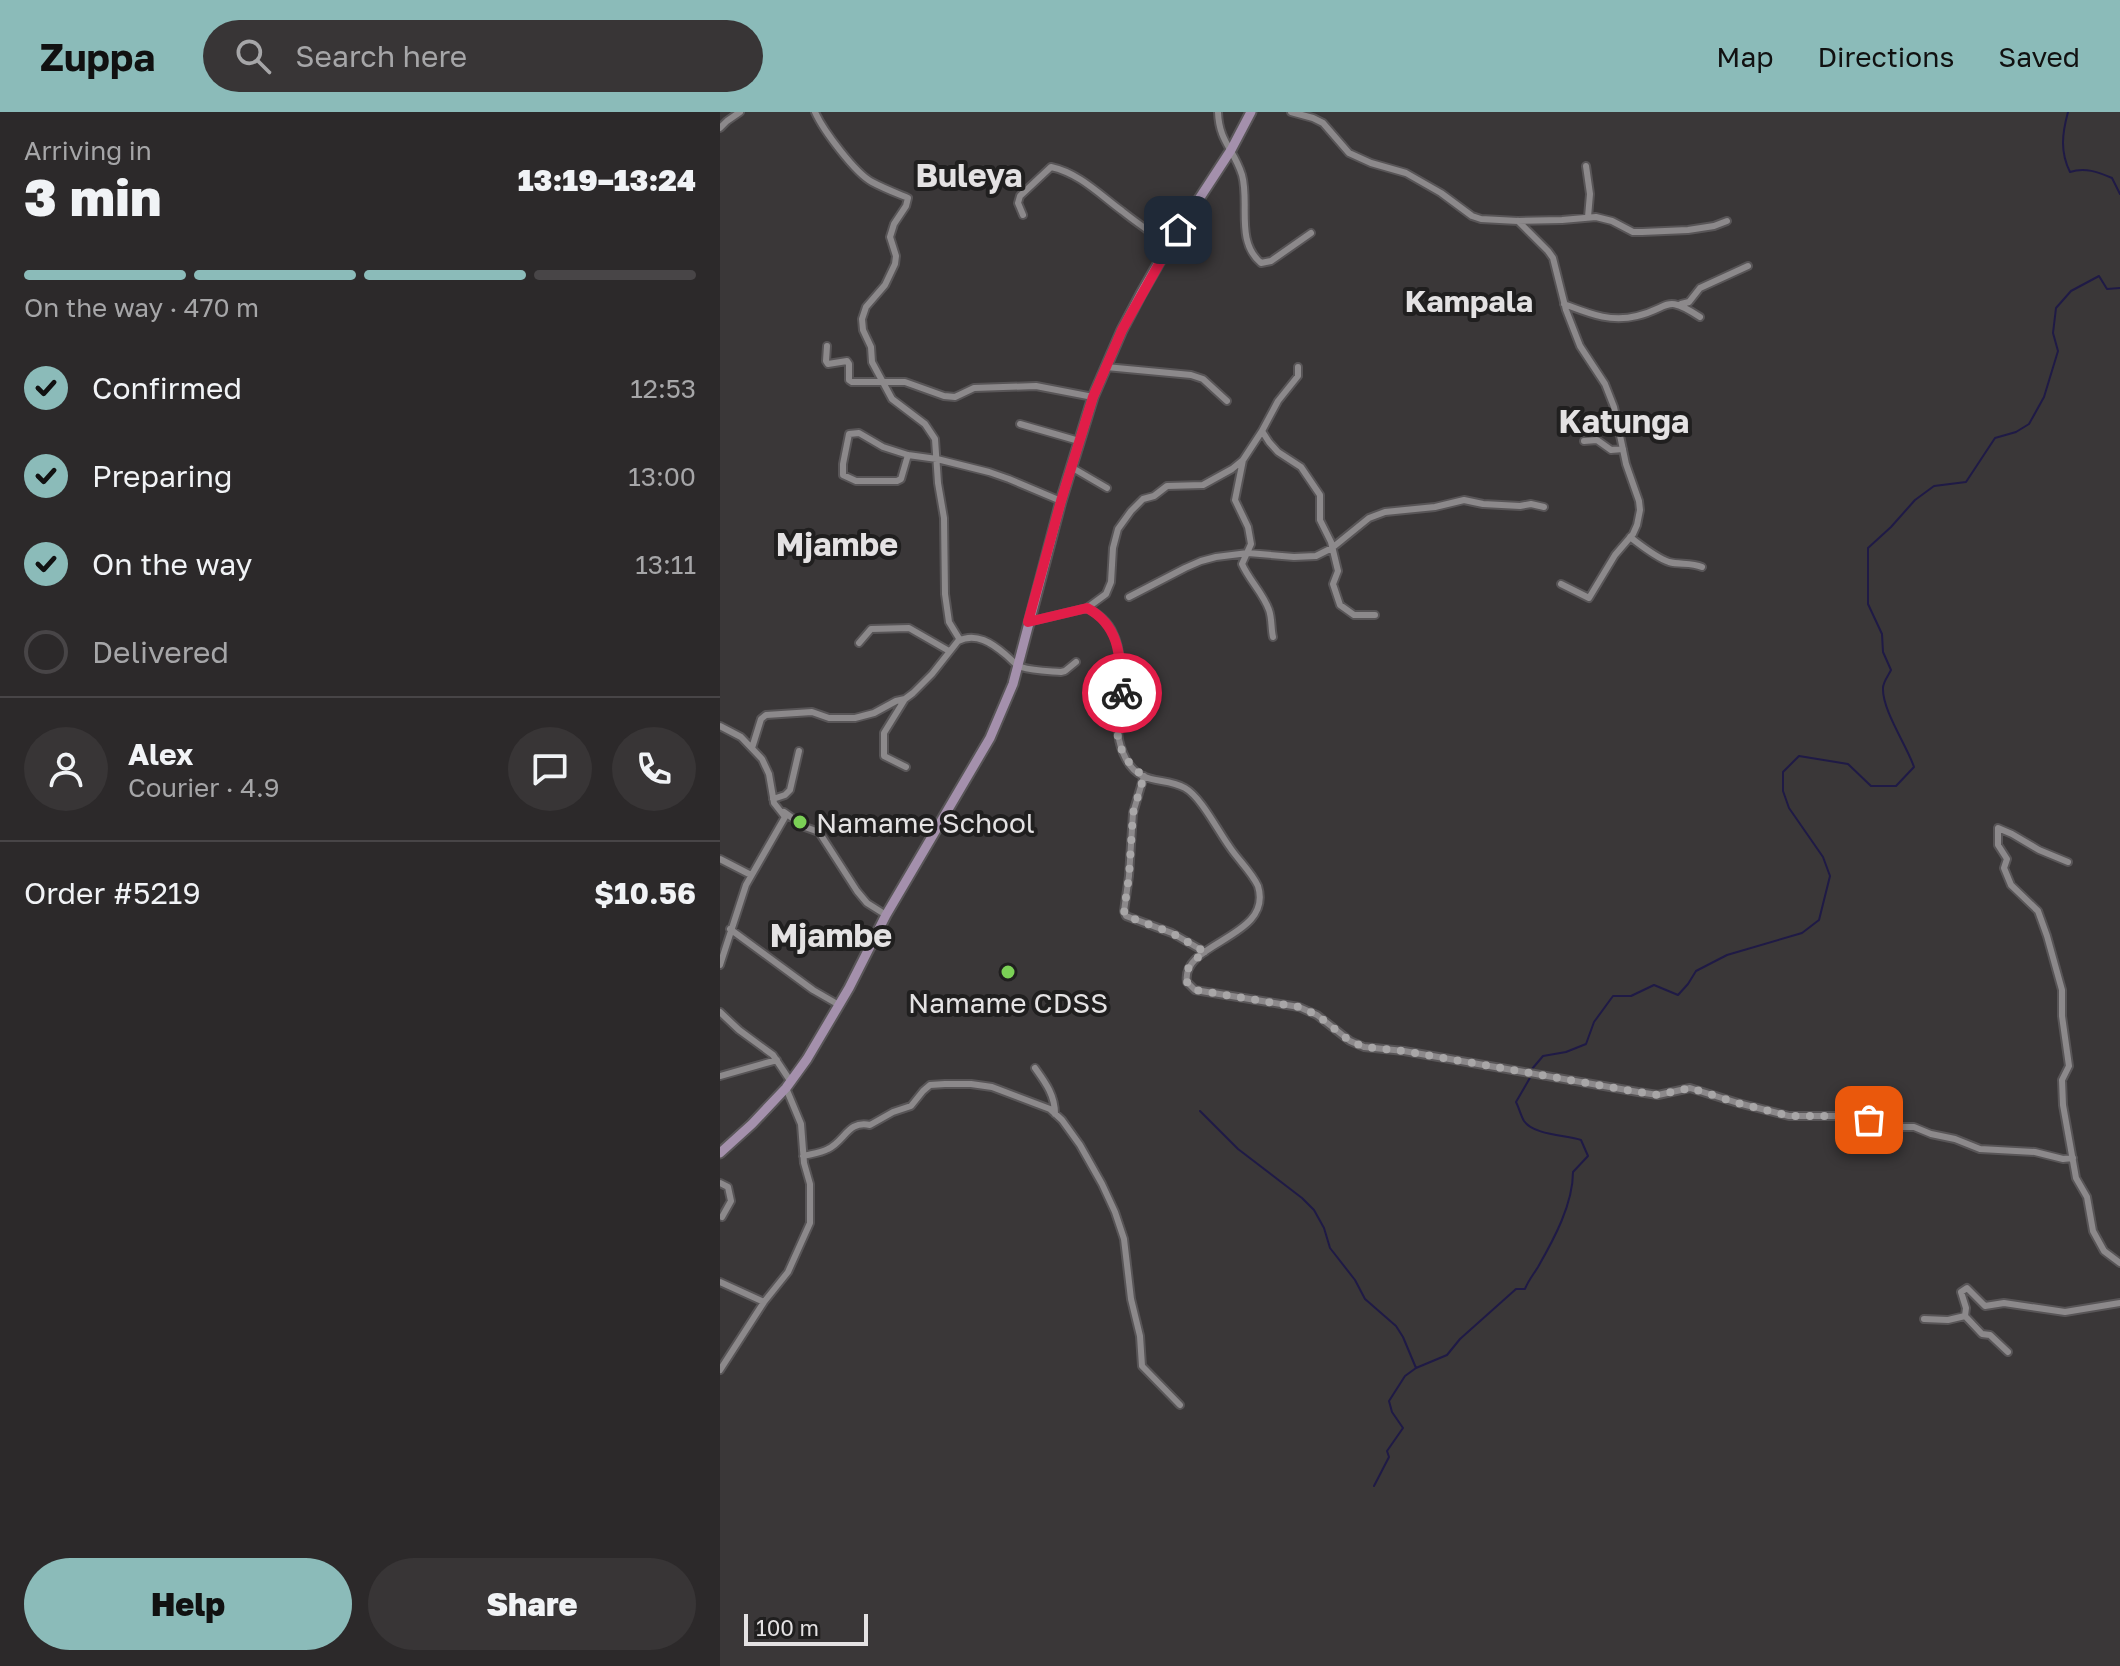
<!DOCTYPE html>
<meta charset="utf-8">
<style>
:root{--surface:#2c292a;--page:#383536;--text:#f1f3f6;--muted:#a6a6a8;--line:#484547;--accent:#8bbbb9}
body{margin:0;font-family:"Golos Text",sans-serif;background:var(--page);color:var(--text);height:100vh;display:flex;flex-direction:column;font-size:30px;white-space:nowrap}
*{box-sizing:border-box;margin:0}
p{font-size:26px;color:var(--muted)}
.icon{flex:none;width:44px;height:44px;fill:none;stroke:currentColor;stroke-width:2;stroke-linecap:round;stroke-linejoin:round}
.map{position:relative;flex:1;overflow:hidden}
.details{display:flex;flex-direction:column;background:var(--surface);width:720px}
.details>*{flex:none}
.scale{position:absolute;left:24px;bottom:20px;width:124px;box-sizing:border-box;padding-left:8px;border:4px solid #e4e2e3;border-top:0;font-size:22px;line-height:28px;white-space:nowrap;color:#e4e2e3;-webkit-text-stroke:6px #201f1f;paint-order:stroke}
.pin{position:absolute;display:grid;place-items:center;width:68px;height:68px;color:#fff;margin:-34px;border-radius:16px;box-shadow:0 4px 12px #0006}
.courier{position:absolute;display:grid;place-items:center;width:80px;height:80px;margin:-40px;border:6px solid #e11d48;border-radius:50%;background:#fff;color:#222;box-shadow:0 2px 10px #0007}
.head em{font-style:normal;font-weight:800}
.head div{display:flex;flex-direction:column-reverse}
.head{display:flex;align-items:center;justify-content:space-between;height:136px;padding:0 24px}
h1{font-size:52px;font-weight:800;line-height:60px}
.bar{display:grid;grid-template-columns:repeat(4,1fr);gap:12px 8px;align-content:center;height:96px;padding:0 24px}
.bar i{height:10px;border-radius:6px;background:var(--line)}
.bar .on{background:var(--accent)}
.bar p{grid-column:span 4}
.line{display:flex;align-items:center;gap:20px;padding:0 24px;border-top:2px solid var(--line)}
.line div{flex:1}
.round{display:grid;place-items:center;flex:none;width:84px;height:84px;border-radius:42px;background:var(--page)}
ol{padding:0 24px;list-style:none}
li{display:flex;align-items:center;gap:24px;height:88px}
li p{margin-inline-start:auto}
li .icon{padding:8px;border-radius:50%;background:var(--accent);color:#111;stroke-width:4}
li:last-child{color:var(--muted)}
li i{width:44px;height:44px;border:4px solid var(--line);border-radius:50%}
.primary-button{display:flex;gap:16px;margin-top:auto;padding:16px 24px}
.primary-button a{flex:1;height:92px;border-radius:48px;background:var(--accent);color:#111;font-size:32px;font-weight:800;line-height:92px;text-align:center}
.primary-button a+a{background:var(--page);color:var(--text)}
header{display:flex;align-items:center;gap:48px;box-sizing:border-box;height:112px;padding:0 40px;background:var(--accent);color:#111}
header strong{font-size:38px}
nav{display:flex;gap:44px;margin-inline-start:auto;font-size:28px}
.search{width:560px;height:72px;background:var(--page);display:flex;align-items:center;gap:20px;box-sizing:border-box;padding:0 28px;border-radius:44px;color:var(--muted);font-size:30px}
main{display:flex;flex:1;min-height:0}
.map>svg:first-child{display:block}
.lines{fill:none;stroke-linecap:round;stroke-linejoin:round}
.stream{stroke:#1f1a46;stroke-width:2}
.street-casing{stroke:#585557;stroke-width:10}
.secondary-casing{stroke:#585557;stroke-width:13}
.street{stroke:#8c898b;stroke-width:6}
.secondary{stroke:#a490ac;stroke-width:9}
.done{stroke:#a8a6a7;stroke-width:8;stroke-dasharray:0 14.4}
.route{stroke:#e11d48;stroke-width:10}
.poi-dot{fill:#7bd156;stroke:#201f1f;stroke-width:3}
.labels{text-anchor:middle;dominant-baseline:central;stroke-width:8;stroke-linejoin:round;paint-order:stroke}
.poi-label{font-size:28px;fill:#e4e2e3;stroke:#201f1f;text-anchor:start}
.neighbourhood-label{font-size:30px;font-weight:bold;fill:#e4e2e3;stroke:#201f1f}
.quarter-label{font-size:32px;font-weight:bold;fill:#e4e2e3;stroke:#201f1f}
</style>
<header>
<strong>Zuppa</strong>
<div class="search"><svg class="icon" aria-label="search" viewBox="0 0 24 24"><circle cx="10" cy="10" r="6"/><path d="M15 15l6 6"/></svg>Search here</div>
<nav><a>Map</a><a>Directions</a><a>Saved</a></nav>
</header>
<main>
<section class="details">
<div class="head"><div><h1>3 min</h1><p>Arriving in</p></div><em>13:19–13:24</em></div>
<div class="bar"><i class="on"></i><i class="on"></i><i class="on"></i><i></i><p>On the way · 470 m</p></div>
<ol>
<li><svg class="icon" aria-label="check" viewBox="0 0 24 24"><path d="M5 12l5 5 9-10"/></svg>Confirmed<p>12:53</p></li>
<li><svg class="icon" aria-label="check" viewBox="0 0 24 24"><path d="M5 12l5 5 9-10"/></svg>Preparing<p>13:00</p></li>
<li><svg class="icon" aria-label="check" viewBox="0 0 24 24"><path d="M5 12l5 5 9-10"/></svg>On the way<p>13:11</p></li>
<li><i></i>Delivered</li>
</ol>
<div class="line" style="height:144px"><a class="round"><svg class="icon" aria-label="person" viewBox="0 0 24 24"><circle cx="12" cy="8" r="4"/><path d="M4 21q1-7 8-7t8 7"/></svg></a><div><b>Alex</b><p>Courier · 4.9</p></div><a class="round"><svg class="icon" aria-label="chat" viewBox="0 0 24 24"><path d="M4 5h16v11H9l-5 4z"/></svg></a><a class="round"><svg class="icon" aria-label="phone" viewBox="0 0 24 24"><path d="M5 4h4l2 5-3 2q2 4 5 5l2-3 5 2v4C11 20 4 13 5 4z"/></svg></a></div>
<div class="line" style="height:104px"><div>Order #5219</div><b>$10.56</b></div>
<div class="primary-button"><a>Help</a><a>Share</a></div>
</section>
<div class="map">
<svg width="1400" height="1554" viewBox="0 0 1400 1554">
<rect width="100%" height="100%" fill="#3a3738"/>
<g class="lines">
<!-- stream -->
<path class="stream" d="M1348 0C1342 22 1340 40 1350 60 1365 55 1378 60 1392 66L1400 82
M812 957 823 944 846 940 866 932 874 910 893 884H911L934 873 958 883 968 872 976 859 1007 843 1082 821 1099 808 1110 764 1103 745 1069 696 1063 679V660L1079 644 1128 652 1151 674H1176L1194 655C1187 634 1162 598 1163 576 1163 570 1168 564 1171 558L1163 540 1162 522 1148 492V436L1171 415 1195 388 1214 374 1246 370 1275 326 1296 320 1309 312 1324 285 1338 239 1333 221 1336 196 1351 179 1379 164 1387 177 1400 176
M480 999 518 1037 582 1086 594 1098 604 1116 610 1136 635 1168 645 1187 676 1214 683 1225 696 1256 685 1264 669 1289 672 1300 683 1316 667 1339 669 1345 654 1374
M696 1256 727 1243 740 1227 796 1177H805C808 1169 813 1163 818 1155 834 1127 853 1092 853 1060L868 1044 861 1028C845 1023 814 1023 804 1009 801 1004 799 996 796 990L811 964"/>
<defs>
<path id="street" d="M95 0C103 18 135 61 152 70 163 76 176 81 188 86L186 94 174 112 170 125 176 144 175 152 165 173 146 195 142 207 143 218 151 235 152 250 172 287 205 312 215 327 218 371 224 406 225 482 229 510 240 528
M498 0C499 30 514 37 522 63 530 91 515 129 541 151L551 149 591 121
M571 0 593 6 603 11 629 41 651 51 686 61 721 81 752 104 761 107 798 109 842 108 876 105 892 109 913 120H922L968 118 994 114 1007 109
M0 16 7 9 20 0
M866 54 870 82 868 105
M303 103 298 91 300 84 331 55C359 61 379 82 402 99 417 111 433 122 449 133
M798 109 828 139 833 146 846 198 860 234 885 272 894 295 906 352 919 389 920 398 917 413 913 422 895 443 869 486 841 472
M844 192C868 201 890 211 917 204 951 196 944 181 980 205
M961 192 969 190 980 176 1028 154
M107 234 106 249 108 252 127 249 129 252V268L132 270H185L224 284 235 285 254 276 316 274 373 285
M386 255 471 263 483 267 507 289
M300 312 359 329
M542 319 549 330 558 340 581 355 600 383V408L611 430 618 459 613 472 620 493 634 503H655
M864 329 877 328 891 338 903 337
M188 343 181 367 177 369H136L123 363V352L129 322 139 321 163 335 188 343 217 347 269 360 289 367 341 389
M351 355 387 376
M910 425C922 434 935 445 949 450 960 453 971 450 982 455
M409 485 465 456 481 449 496 445 528 441 574 445 596 444 612 436 649 406 665 400 715 395 744 388 763 392 800 394 811 392 824 395
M367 496 386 482 391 470 393 436 398 417 411 399 423 387 434 384 447 374 483 373 512 357 523 348
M308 510 367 496C377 501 388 510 393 521 401 536 403 571 401 588 399 612 394 624 406 647 421 675 444 664 465 676 481 685 498 719 509 734 518 748 531 759 538 774 554 826 460 830 467 870L475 878 579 895 597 903 630 929 644 935 684 939 918 980 938 983 970 976 1018 991 1069 1004H1117L1140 1006 1180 1015H1194L1211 1022 1235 1027 1260 1037 1315 1040 1343 1047 1353 1046
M553 525C551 517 552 506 549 498 543 481 529 468 522 452L531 432 528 415 515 388 523 348 542 319 558 289 578 264V255
M139 531 151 517 189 516 229 539
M185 587 164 621V644L186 655
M0 614 21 625 42 647 49 662 54 691 65 705 26 773 0 853
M32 636 41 607 46 603 92 600 109 606H135L154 601 176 589 185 587 193 581 212 562 238 529C256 520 272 531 286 543 291 547 295 553 301 555 313 559 328 559 341 560L345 559 356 550
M424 664 413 701 409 764 404 799 406 804 452 821 485 840
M53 687 65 683 70 678 79 639
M64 700 85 715 99 720 137 779 147 791 166 803
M0 747 31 763
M1348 750 1319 738 1292 722 1278 716V733L1287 747 1284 756 1291 773 1318 799 1327 824 1342 878V904L1349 954 1342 968 1343 993 1356 1066 1367 1085 1373 1119 1384 1139 1400 1151
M10 817 93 878 119 893
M0 900 19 918 53 943 71 970
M315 956C325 970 335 983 335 1002
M0 964 57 948
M83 1044C91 1042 101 1041 108 1037 125 1029 128 1008 150 1013L173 1000 191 994 203 979 210 973 225 972H251L272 975 330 997 342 1008 360 1033 382 1072 395 1100 404 1127 411 1187 420 1224 422 1254 460 1293
M0 1071 8 1075 11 1089 2 1105
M0 1170 44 1190
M1245 1204 1246 1196 1241 1180 1247 1176 1265 1194 1284 1191 1345 1200 1400 1191
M1204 1207 1228 1208 1245 1204 1262 1222 1270 1223 1288 1240
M0 1258 44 1190 68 1160 90 1111V1072L84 1051 81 1012 66 976"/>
<path id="secondary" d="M0 1041 32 1012 66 976 87 947 129 876 166 803 270 626 293 572 341 389 373 285 402 218 421 182 449 133 511 38 531 0"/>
</defs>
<!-- street casing -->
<use href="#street" class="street-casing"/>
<!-- secondary casing -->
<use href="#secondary" class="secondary-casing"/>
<!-- street -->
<use href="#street" class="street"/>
<!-- secondary -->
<use href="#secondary" class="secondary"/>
</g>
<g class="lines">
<!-- done -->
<path class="done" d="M402 581C401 592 397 603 397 614 397 635 407 653 424 664L413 701 409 764 404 799 406 804 452 821 485 840C474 848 464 855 467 870L475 878 579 895 597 903 630 929 644 935 684 939 918 980 938 983 970 976 1018 991 1069 1004H1117L1149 1008"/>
<!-- route -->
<path class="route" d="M402 581C400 547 401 514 367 496L308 510 341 389 373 285 402 218 458 118"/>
</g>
<!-- markers -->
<g class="poi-dot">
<circle cx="80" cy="710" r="8"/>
<circle cx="288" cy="860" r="8"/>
</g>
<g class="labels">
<!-- poi labels -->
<g class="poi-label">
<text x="96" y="710">Namame School</text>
<text x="288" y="890" text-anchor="middle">Namame CDSS</text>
</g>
<!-- neighbourhood labels -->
<g class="neighbourhood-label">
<text x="749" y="189">Kampala</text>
</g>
<!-- quarter labels -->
<g class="quarter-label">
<text x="249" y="63">Buleya</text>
<text x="904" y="309">Katunga</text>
<text x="117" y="432">Mjambe</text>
<text x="111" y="823">Mjambe</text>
</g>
</g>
</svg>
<div class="scale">100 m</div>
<div class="pin" style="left:1149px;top:1008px;background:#ea580c"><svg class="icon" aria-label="bag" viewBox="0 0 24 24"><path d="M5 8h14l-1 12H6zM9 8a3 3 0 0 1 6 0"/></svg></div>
<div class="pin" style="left:458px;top:118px;background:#1f2937"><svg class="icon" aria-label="home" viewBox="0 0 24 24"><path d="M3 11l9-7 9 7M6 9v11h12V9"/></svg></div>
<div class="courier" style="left:402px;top:581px"><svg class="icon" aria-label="bike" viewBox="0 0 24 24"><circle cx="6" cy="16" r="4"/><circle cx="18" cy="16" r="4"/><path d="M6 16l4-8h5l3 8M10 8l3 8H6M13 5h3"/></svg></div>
</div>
</main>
